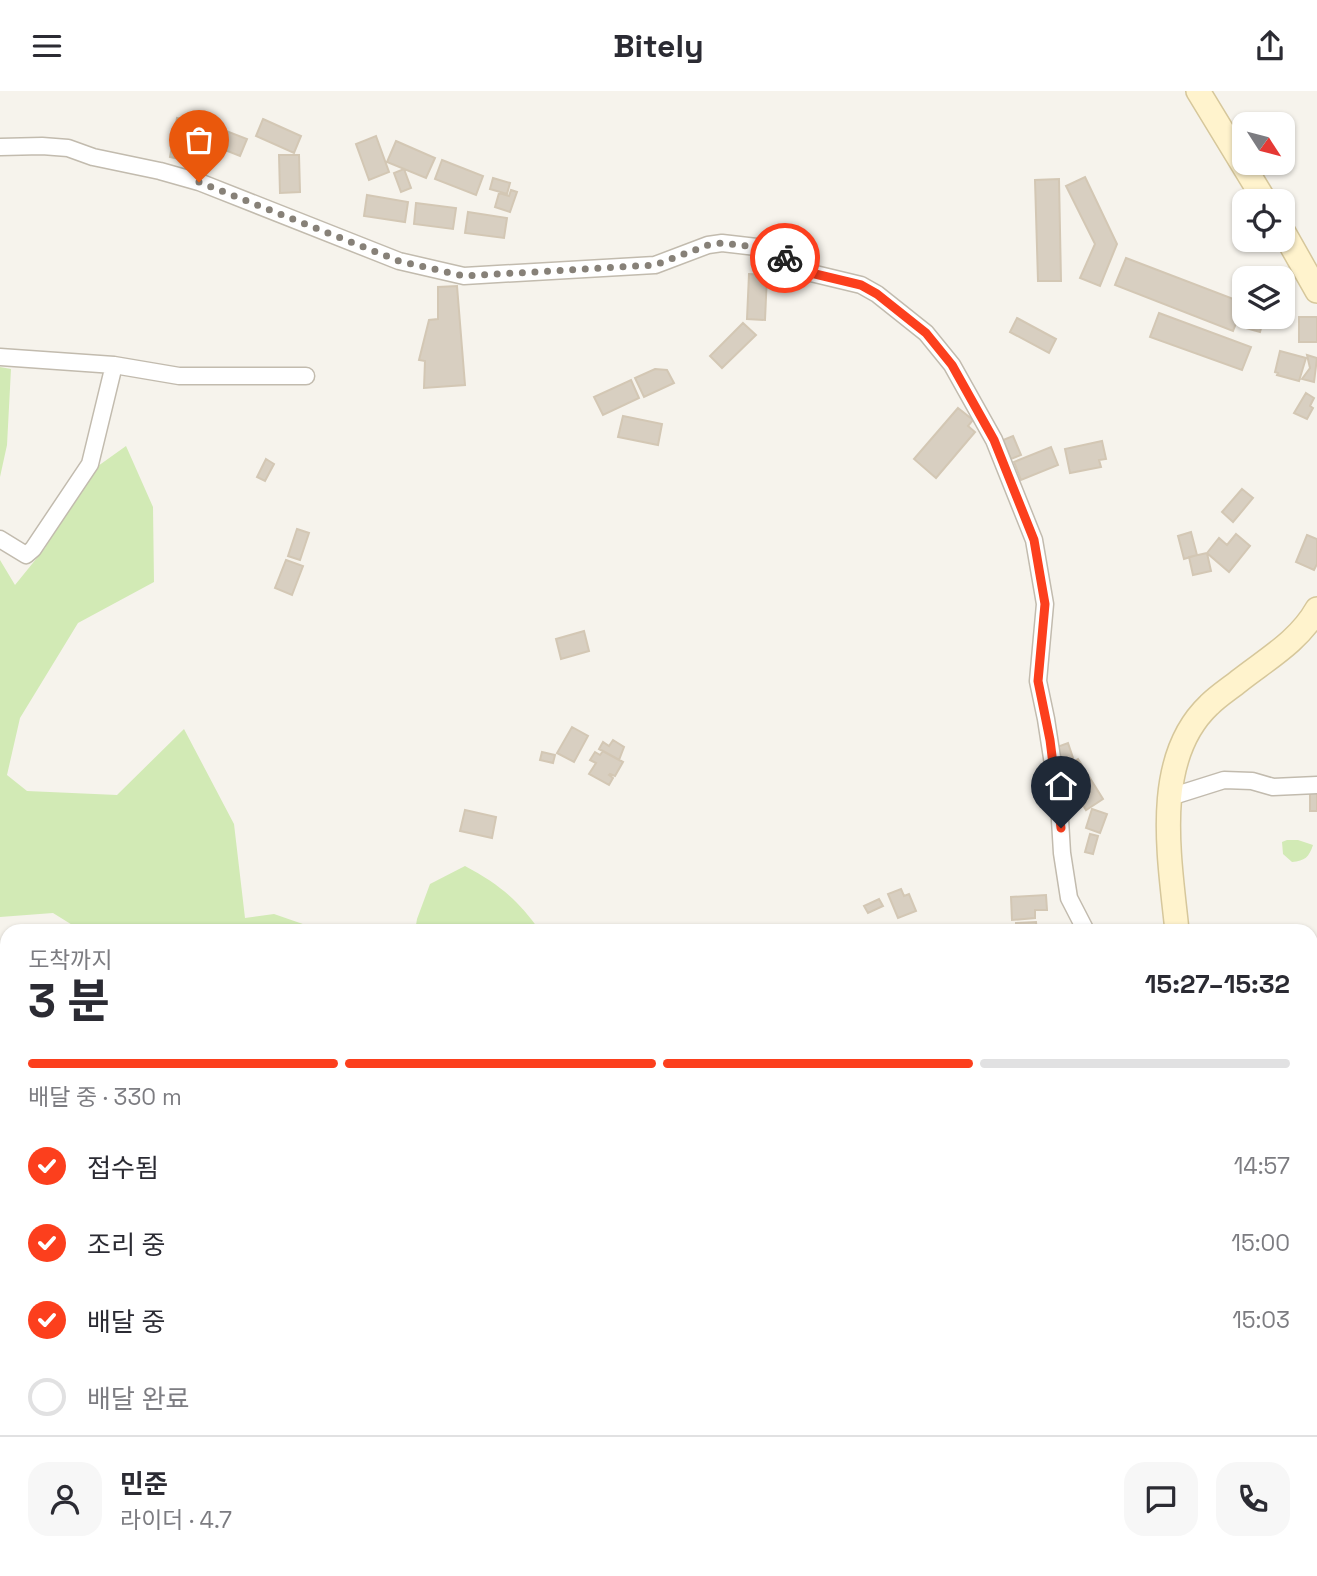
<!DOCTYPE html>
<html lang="ko">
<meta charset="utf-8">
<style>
:root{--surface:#fff;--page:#f7f7f7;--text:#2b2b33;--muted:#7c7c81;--line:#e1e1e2;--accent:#fc3f1d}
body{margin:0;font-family:"Space Grotesk","Noto Sans KR",sans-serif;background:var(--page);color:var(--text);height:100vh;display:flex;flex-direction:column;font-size:26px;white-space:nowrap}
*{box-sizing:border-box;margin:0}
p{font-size:23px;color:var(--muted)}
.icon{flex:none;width:38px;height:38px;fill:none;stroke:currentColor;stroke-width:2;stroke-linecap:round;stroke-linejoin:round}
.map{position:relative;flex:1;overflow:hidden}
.sheet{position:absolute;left:0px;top:833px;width:1318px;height:653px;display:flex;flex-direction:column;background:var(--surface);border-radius:21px 21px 0 0;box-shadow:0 2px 5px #0004}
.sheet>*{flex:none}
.needle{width:46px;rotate:126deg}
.tools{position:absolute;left:1232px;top:21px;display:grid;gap:14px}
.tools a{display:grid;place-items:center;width:63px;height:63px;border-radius:14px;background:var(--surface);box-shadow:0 2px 5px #0004;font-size:35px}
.pin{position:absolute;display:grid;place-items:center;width:60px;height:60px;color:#fff;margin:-72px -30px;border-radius:50% 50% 50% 0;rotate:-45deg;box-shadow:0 0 7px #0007}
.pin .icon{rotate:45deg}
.courier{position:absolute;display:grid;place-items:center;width:70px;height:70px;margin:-35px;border:5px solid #fc3f1d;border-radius:50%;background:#fff;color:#222;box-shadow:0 2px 9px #0007}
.summary em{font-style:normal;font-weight:700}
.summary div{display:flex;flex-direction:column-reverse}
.summary{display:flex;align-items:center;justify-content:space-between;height:119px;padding:0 28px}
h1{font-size:46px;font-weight:700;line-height:52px}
.bar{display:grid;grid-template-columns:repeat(4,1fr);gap:10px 7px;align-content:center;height:84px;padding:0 28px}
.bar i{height:9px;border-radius:5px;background:var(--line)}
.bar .on{background:var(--accent)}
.bar p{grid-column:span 4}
.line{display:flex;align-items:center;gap:18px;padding:0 28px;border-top:2px solid var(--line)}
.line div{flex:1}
.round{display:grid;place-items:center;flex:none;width:74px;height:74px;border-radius:21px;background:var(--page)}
ol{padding:0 28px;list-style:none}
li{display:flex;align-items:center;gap:21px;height:77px}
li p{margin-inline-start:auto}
li .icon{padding:7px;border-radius:50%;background:var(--accent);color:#fff;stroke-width:4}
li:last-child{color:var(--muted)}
li i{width:38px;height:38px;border:4px solid var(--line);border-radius:50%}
header{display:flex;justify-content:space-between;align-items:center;height:91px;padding:0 28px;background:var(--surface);font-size:32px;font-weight:700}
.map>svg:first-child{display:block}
.green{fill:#d2eab5}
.building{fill:#d8cfc1;stroke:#d3c7b4;stroke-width:2}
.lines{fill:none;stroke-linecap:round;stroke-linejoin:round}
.street-casing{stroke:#c2bbae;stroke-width:19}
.secondary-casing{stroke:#d6c79b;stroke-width:26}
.street{stroke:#fff;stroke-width:16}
.secondary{stroke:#fff3cd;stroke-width:23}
.done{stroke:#878178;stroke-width:7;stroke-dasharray:0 12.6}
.route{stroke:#fc3f1d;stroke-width:9}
</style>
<header><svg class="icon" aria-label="menu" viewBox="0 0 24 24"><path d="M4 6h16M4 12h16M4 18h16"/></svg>Bitely<svg class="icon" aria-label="share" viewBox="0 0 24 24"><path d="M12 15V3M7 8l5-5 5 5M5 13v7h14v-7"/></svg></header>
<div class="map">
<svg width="1317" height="1485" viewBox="0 0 1317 1485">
<rect width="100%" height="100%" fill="#f6f3ec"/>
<!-- green -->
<path class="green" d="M0 276 11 278 7 354 0 386Z
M126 355 153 416 154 491 78 532 20 627 7 684 27 700 117 704 184 638 234 733 245 827 274 823 323 840H82L53 822 0 826V469L15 494 45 457 91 380Z
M1287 749H1298L1313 754C1309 766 1305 770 1292 771L1283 763 1282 751Z
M465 775C499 793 518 809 540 840H415L417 828 430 793Z
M0 969 7 974V1218H0Z
M547 1479H885L878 1485H546Z
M904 1479H969L968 1483 913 1485Z"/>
<!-- building -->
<path class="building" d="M177 27 195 30 188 70 170 66Z
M263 28 301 45 294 62 256 45Z
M208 33 247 48 240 65 202 50Z
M376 45 389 81 369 89 356 53Z
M396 50 435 67 426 87 387 71Z
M279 64H299L300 101 280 102Z
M442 69 483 85 476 104 435 88Z
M404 78 411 97 401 101 394 82Z
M1085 86 1117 153 1100 195 1080 187 1095 153 1066 95Z
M493 87 510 92 507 103 490 98Z
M1059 88 1061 190H1038L1035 89Z
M511 99 517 101 510 121 495 116 499 102 509 105Z
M367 104 408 111 405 131 364 125Z
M416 112 456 117 453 138 414 133Z
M468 121 507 127 504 147 465 142Z
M1126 167 1244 212 1233 240 1115 194Z
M749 183 767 184 765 229 747 228Z
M457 195 465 294 424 297 425 270 419 269 429 229 438 228V196Z
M1244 216V226H1264L1260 241 1239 235Z
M1159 222 1251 256 1242 279 1150 246Z
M1299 226H1317V251H1299Z
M1017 227 1056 248 1049 262 1010 241Z
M743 232 756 244 722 277 710 265Z
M1280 260 1306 267 1299 290 1277 284 1278 282 1275 281Z
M1307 264 1317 267 1314 291 1302 288 1310 277Z
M655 278 667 279 674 292 644 306 635 287Z
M631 289 639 307 603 324 594 306Z
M1306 302 1314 307 1310 315 1313 317 1307 328 1294 322Z
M958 317 973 329 968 335 975 341 936 387 914 368Z
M623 325 662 333 658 354 618 346Z
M1013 345 1021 364 1011 368 1003 349Z
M1102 350 1106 368 1099 369 1101 376 1070 382 1065 358Z
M1051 356 1058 374 1021 389 1014 371Z
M266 368 274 373 265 390 257 386Z
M1242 398 1253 407 1233 431 1222 421Z
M297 438 309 442 300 469 288 465Z
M1191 441 1197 464 1184 468 1178 445Z
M1236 443 1250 455 1229 481 1207 462 1219 447 1227 454Z
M1307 444 1317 448V473L1314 479 1296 471Z
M1207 462 1211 480 1193 484 1189 466Z
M286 469 303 475 292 504 275 497Z
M584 540 589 560 561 568 556 548Z
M572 636 588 645 574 671 557 662Z
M613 649 624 656 619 669 599 658 603 651 609 655Z
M1068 652 1073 667 1062 671 1057 656Z
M603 660 623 671 615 685 610 683 609 684 613 687 609 694 589 683 596 672 590 669 595 661 600 664Z
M542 661 555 664 553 672 540 669Z
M1078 668 1103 708 1086 719 1061 678Z
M1310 698H1317V720H1310Z
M1092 718 1107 723 1100 742 1086 737Z
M465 719 496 726 492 747 460 740Z
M1090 743 1098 745 1093 763 1085 761Z
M901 798 904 805 909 803 916 820 898 827 888 803Z
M1046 804 1047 819H1035V827L1012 829 1011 806Z
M879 808 883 815 868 822 864 815Z
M1036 831 1037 840H1016V832Z
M1317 1120V1143H1314L1311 1122Z
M1317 1152V1171L1311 1172V1155Z
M1317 1196V1233H1314L1311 1198Z
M1311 1478 1317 1481V1485H1286L1276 1481 1277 1479Z"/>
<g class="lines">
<defs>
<path id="street" d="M0 56 42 55 68 57 93 66 160 80 199 91 399 170 464 185 655 174 708 154 722 152 765 157 811 182 861 194 877 203 926 242 952 274 994 349 1034 449 1045 513 1038 590 1046 628 1059 712 1062 762 1069 807 1086 840
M0 266 114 274 179 285H306
M0 448 26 464 33 458 90 373 114 274
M1170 706 1224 689 1252 690 1273 696 1317 694
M1311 1180 1317 1176
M1311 1459 1317 1462"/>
<path id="secondary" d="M1198 0 1265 110
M1283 140 1317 200
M1177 840C1170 769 1151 669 1209 614 1218 605 1229 598 1239 590 1267 568 1299 550 1317 518
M1311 1069 1317 1072"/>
</defs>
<!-- street casing -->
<use href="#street" class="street-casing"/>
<!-- secondary casing -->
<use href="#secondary" class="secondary-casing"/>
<!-- street -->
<use href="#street" class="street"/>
<!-- secondary -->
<use href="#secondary" class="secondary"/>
</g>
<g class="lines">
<!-- done -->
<path class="done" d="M199 91 399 170 464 185 655 174 708 154 722 152 765 157 785 167"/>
<!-- route -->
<path class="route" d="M785 167 811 182 861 194 877 203 926 242 952 274 994 349 1034 449 1040 484 1045 513 1038 590 1050 649 1061 737"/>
</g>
</svg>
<div class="tools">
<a><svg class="needle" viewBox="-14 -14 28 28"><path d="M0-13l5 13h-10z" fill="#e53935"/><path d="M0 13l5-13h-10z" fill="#7c7c81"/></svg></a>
<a><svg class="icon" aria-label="locate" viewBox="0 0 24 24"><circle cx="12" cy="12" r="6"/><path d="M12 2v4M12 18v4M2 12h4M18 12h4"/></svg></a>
<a><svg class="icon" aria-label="layers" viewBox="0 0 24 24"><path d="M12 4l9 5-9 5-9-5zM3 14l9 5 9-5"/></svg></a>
</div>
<div class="pin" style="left:199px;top:91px;background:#ea580c"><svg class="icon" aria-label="bag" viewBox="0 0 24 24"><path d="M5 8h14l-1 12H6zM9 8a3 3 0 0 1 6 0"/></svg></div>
<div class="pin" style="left:1061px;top:737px;background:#1f2937"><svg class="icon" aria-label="home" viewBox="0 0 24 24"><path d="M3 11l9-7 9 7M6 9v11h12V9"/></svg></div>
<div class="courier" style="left:785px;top:167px"><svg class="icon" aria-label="bike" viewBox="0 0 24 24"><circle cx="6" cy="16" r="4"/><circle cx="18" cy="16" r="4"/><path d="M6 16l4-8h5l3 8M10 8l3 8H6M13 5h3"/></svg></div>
<section class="sheet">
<div class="summary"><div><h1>3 분</h1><p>도착까지</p></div><em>15:27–15:32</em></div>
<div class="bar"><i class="on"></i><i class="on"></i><i class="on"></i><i></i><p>배달 중 · 330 m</p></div>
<ol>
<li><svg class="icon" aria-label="check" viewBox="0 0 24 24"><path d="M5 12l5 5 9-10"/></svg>접수됨<p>14:57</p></li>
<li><svg class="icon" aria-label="check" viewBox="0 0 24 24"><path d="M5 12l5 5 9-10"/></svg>조리 중<p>15:00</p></li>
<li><svg class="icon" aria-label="check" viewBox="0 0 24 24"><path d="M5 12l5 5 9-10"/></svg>배달 중<p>15:03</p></li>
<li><i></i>배달 완료</li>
</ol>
<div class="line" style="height:126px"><a class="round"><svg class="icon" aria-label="person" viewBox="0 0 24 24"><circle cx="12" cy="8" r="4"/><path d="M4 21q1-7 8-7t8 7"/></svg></a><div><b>민준</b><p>라이더 · 4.7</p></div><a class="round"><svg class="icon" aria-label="chat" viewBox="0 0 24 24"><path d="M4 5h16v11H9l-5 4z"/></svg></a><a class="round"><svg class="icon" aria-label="phone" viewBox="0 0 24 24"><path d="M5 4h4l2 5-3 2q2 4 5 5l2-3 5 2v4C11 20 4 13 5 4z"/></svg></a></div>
</section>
</div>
